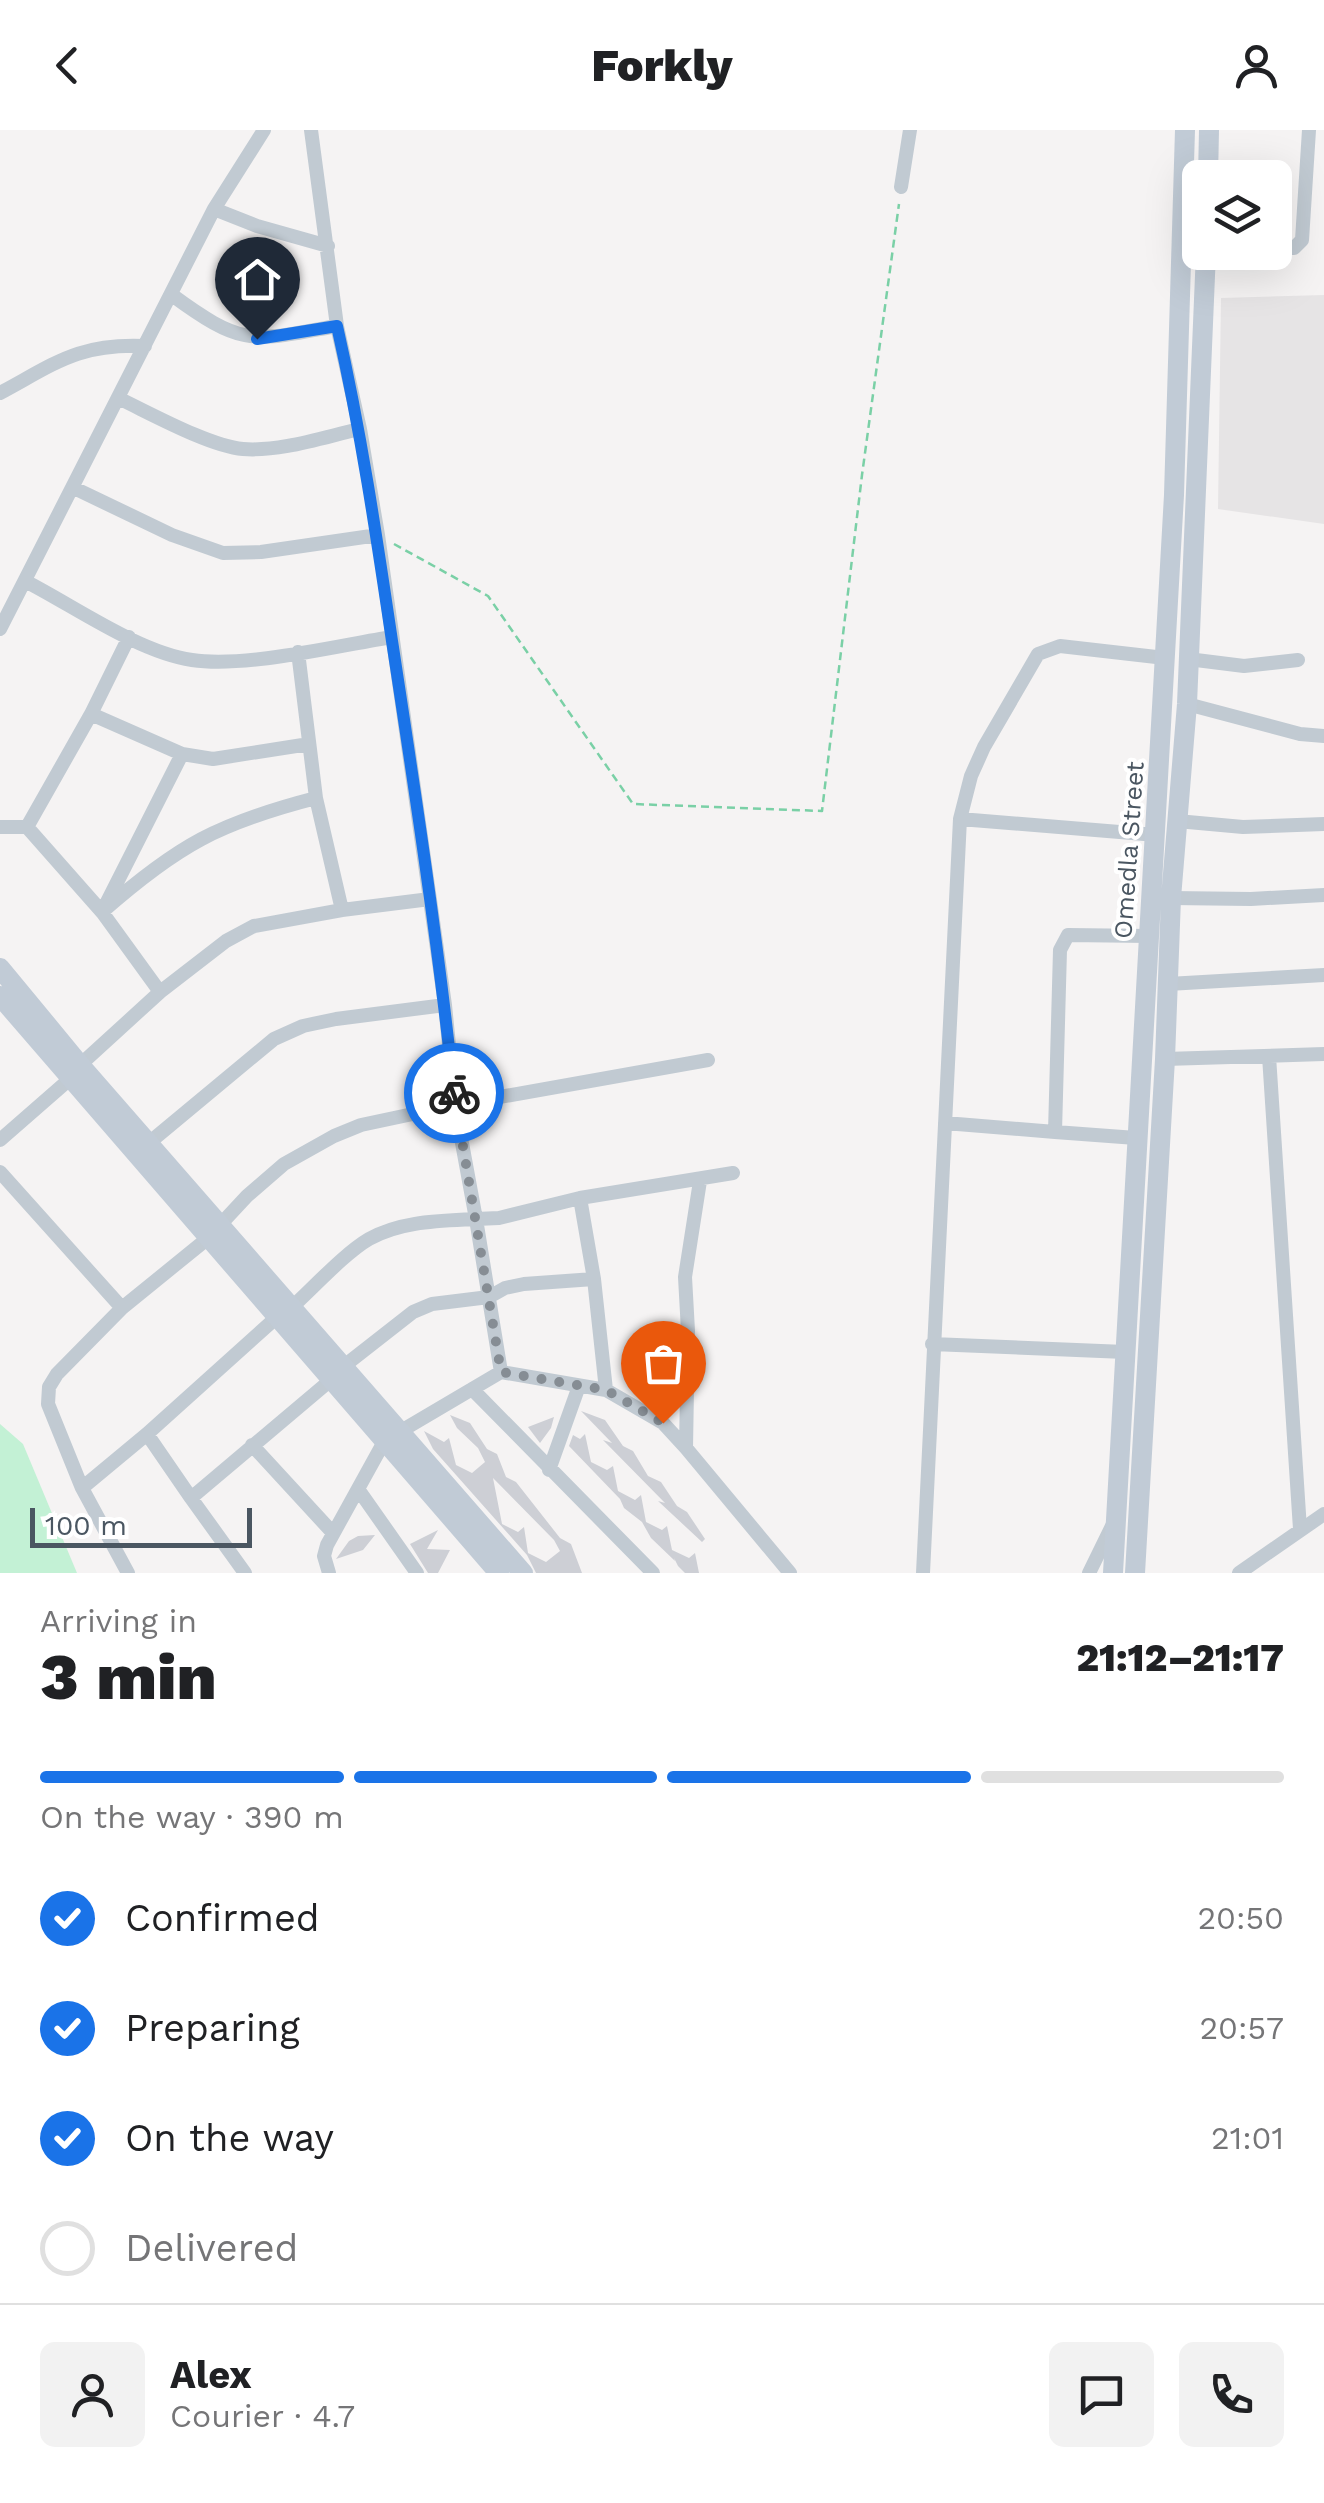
<!DOCTYPE html>
<meta charset="utf-8">
<style>
:root{--surface:#fff;--page:#f2f2f2;--text:#202124;--muted:#757577;--line:#e0e0e0;--accent:#1a73e8}
body{margin:0;font-family:"Work Sans",sans-serif;background:var(--page);color:var(--text);height:100vh;display:flex;flex-direction:column;font-size:38px;white-space:nowrap}
*{box-sizing:border-box;margin:0}
p{font-size:32px;color:var(--muted)}
.icon{flex:none;width:55px;height:55px;fill:none;stroke:currentColor;stroke-width:2;stroke-linecap:round;stroke-linejoin:round}
.map{position:relative;height:1443px;overflow:hidden}
.details{display:flex;flex-direction:column;background:var(--surface);flex:1}
.details>*{flex:none}
.tools{position:absolute;left:1182px;top:30px;display:grid;gap:20px}
.tools a{display:grid;place-items:center;width:110px;height:110px;border-radius:15px;background:var(--surface);box-shadow:0 10px 40px #0002;font-size:50px}
.scale{position:absolute;left:30px;bottom:25px;width:222px;box-sizing:border-box;padding-left:10px;border:5px solid #4a5661;border-top:0;font-size:28px;line-height:35px;white-space:nowrap;color:#4a5661;-webkit-text-stroke:8px #fff;paint-order:stroke}
.pin{position:absolute;display:grid;place-items:center;width:85px;height:85px;color:#fff;margin:-102px -42px;border-radius:50% 50% 50% 0;rotate:-45deg;box-shadow:0 0 10px #0007}
.pin .icon{rotate:45deg}
.courier{position:absolute;display:grid;place-items:center;width:100px;height:100px;margin:-50px;border:8px solid #1a73e8;border-radius:50%;background:#fff;color:#222;box-shadow:0 2px 12px #0007}
.summary em{font-style:normal;font-weight:800}
.summary div{display:flex;flex-direction:column-reverse}
.summary{display:flex;align-items:center;justify-content:space-between;height:170px;padding:0 40px}
h1{font-size:65px;font-weight:800;line-height:75px}
.bar{display:grid;grid-template-columns:repeat(4,1fr);gap:15px 10px;align-content:center;height:120px;padding:0 40px}
.bar i{height:12px;border-radius:8px;background:var(--line)}
.bar .selected{background:var(--accent)}
.bar p{grid-column:span 4}
.line{display:flex;align-items:center;gap:25px;padding:0 40px;border-top:2px solid var(--line)}
.line div{flex:1}
.round{display:grid;place-items:center;flex:none;width:105px;height:105px;border-radius:15px;background:var(--page)}
ol{padding:0 40px;list-style:none}
li{display:flex;align-items:center;gap:30px;height:110px}
li p{margin-inline-start:auto}
li .icon{padding:10px;border-radius:50%;background:var(--accent);color:#fff;stroke-width:4}
li:last-child{color:var(--muted)}
li i{width:55px;height:55px;border:5px solid var(--line);border-radius:50%}
header{display:flex;justify-content:space-between;align-items:center;height:130px;padding:0 40px;background:var(--surface);font-size:45px;font-weight:800}
.map>svg:first-child{display:block}
.education{fill:#e6e4e5}
.green{fill:#c3f1d5}
.building{fill:#cdcfd5;fill-rule:evenodd}
.lines{fill:none;stroke-linecap:round;stroke-linejoin:round}
.path{stroke:#7ad0a6;stroke-width:2.5;stroke-dasharray:8 5;stroke-linecap:butt}
.street{stroke:#c1cad2;stroke-width:14}
.secondary{stroke:#c1cbd6;stroke-width:20}
.done{stroke:#868d94;stroke-width:10;stroke-dasharray:0 18}
.route{stroke:#1a73e8;stroke-width:12}
.labels{text-anchor:middle;dominant-baseline:central;stroke-width:8;stroke-linejoin:round;paint-order:stroke}
.street-label{font-size:25px;fill:#4a5661;stroke:#fff}
</style>
<header><svg class="icon" aria-label="back" viewBox="0 0 24 24"><path d="M15 5l-7 7 7 7"/></svg>Forkly<svg class="icon" aria-label="person" viewBox="0 0 24 24"><circle cx="12" cy="8" r="4"/><path d="M4 21q1-7 8-7t8 7"/></svg></header>
<div class="map">
<svg width="1324" height="1443" viewBox="0 0 1324 1443">
<rect width="100%" height="100%" fill="#f5f3f3"/>
<!-- education -->
<path class="education" d="M1324 165V394L1218 379 1221 168Z"/>
<!-- green -->
<path class="green" d="M0 1294 23 1314 77 1443H0Z"/>
<!-- building -->
<path class="building" d="M581 1281 605 1290 623 1316 633 1321 648 1346 661 1352 677 1376 687 1382 705 1409 702 1412 658 1371 665 1373 603 1310 612 1313Z
M450 1285 470 1293 487 1319 497 1324 506 1347 516 1352 560 1408 571 1414 582 1443H536L527 1425 433 1319 424 1301 444 1312 449 1308 456 1335 472 1343 485 1332 478 1318 457 1298ZM493 1348 554 1410 560 1421 546 1432 528 1423 524 1397 518 1402 502 1394Z
M554 1287 551 1298 540 1313 528 1297Z
M585 1304 591 1332 607 1340 613 1336 618 1361 635 1370 641 1365 646 1392 662 1400 667 1396 672 1420 689 1428 695 1423 699 1443H685L678 1436 674 1428 675 1431 651 1408 642 1392 624 1378 620 1369 569 1316 573 1305 580 1309Z
M438 1400 427 1419 450 1420 438 1443H428L410 1414Z
M375 1405 363 1420 336 1429 349 1411 358 1406Z"/>
<g class="lines">
<!-- path -->
<path class="path" d="M394 414 488 466 633 674 822 681 862 345 899 74"/>
<!-- street -->
<path class="street" d="M311 0 337 196 360 299 378 405 445 875 455 975 476 1089 499 1088 580 1068 733 1043
M901 57 910 0
M214 79 257 96 328 116
M1275 118H1294L1302 110 1309 0
M172 165C244 218 253 211 337 196
M0 263C56 233 79 213 145 216
M118 268C150 283 209 316 243 319 280 322 324 307 360 299
M74 358 172 405 223 423 261 422 378 405
M25 451C74 476 138 522 192 530 246 538 336 516 392 507
M0 499 214 79 264 0
M298 522 316 668 342 780 430 769
M1188 529 1244 536 1298 530
M1187 574 1300 604 1324 606
M91 584 129 507
M182 624 102 782C178 715 219 693 316 668
M960 689 1156 705
M1177 691 1243 697 1324 694
M0 697H27L91 584 182 624 213 629 309 614
M27 697 102 782 160 862 226 811 254 796 342 780
M1171 768 1251 769 1324 765
M1168 854 1324 845
M1269 926 1300 1399
M1165 929 1324 924
M80 935 160 862
M945 993 1055 1002
M1136 1008 1055 1002 1060 820 1068 805 1149 806
M0 1010 71 948
M150 1012 274 909 303 896 336 889 445 875
M0 1042 122 1178 57 1244 49 1257 48 1274 82 1358 128 1443
M594 1149 606 1260 663 1293 686 1318 688 1201 685 1147 700 1051
M292 1177C313 1158 345 1123 369 1109 401 1091 439 1091 476 1089L501 1242
M122 1178 207 1109 247 1066 284 1034 334 1006 361 995 455 975 708 930
M932 1214 1125 1222
M344 1236 413 1182 432 1174 489 1167 505 1158 524 1154 594 1149 580 1068
M472 1259 653 1443
M401 1301 501 1242 606 1260
M147 1304 191 1368 332 1249
M252 1315 333 1403
M686 1318 790 1443
M549 1340 579 1256
M82 1358 147 1304 277 1187
M358 1359 417 1443
M191 1368 245 1443
M329 1443 324 1426 327 1415 385 1310
M923 1443 960 689 971 646 984 617 1038 524 1060 516 1165 528
M1089 1443 1113 1394
M1239 1443 1324 1384"/>
<!-- secondary -->
<path class="secondary" d="M1208 48 1209 0
M0 838 80 935 523 1443
M0 866 499 1443
M1113 1443 1174 365 1185 0
M1135 1443 1165 929 1171 768 1187 574 1206 122"/>
</g>
<g class="lines">
<!-- done -->
<path class="done" d="M454 963 501 1242 606 1260 663 1293"/>
<!-- route -->
<path class="route" d="M257 209 337 196C361 302 376 403 392 511 415 661 438 812 454 963"/>
</g>
<g class="labels">
<!-- street labels -->
<g class="street-label">
<text transform="translate(1129 720) rotate(-86)">Omedla Street</text>
</g>
</g>
</svg>
<div class="tools">
<a><svg class="icon" aria-label="layers" viewBox="0 0 24 24"><path d="M12 4l9 5-9 5-9-5zM3 14l9 5 9-5"/></svg></a>
</div>
<div class="scale">100 m</div>
<div class="pin" style="left:663px;top:1293px;background:#ea580c"><svg class="icon" aria-label="bag" viewBox="0 0 24 24"><path d="M5 8h14l-1 12H6zM9 8a3 3 0 0 1 6 0"/></svg></div>
<div class="pin" style="left:257px;top:209px;background:#1f2937"><svg class="icon" aria-label="home" viewBox="0 0 24 24"><path d="M3 11l9-7 9 7M6 9v11h12V9"/></svg></div>
<div class="courier" style="left:454px;top:963px"><svg class="icon" aria-label="bike" viewBox="0 0 24 24"><circle cx="6" cy="16" r="4"/><circle cx="18" cy="16" r="4"/><path d="M6 16l4-8h5l3 8M10 8l3 8H6M13 5h3"/></svg></div>
</div>
<section class="details">
<div class="summary"><div><h1>3 min</h1><p>Arriving in</p></div><em>21:12–21:17</em></div>
<div class="bar"><i class="selected"></i><i class="selected"></i><i class="selected"></i><i></i><p>On the way · 390 m</p></div>
<ol>
<li><svg class="icon" aria-label="check" viewBox="0 0 24 24"><path d="M5 12l5 5 9-10"/></svg>Confirmed<p>20:50</p></li>
<li><svg class="icon" aria-label="check" viewBox="0 0 24 24"><path d="M5 12l5 5 9-10"/></svg>Preparing<p>20:57</p></li>
<li><svg class="icon" aria-label="check" viewBox="0 0 24 24"><path d="M5 12l5 5 9-10"/></svg>On the way<p>21:01</p></li>
<li><i></i>Delivered</li>
</ol>
<div class="line" style="height:180px"><a class="round"><svg class="icon" aria-label="person" viewBox="0 0 24 24"><circle cx="12" cy="8" r="4"/><path d="M4 21q1-7 8-7t8 7"/></svg></a><div><b>Alex</b><p>Courier · 4.7</p></div><a class="round"><svg class="icon" aria-label="chat" viewBox="0 0 24 24"><path d="M4 5h16v11H9l-5 4z"/></svg></a><a class="round"><svg class="icon" aria-label="phone" viewBox="0 0 24 24"><path d="M5 4h4l2 5-3 2q2 4 5 5l2-3 5 2v4C11 20 4 13 5 4z"/></svg></a></div>
</section>
